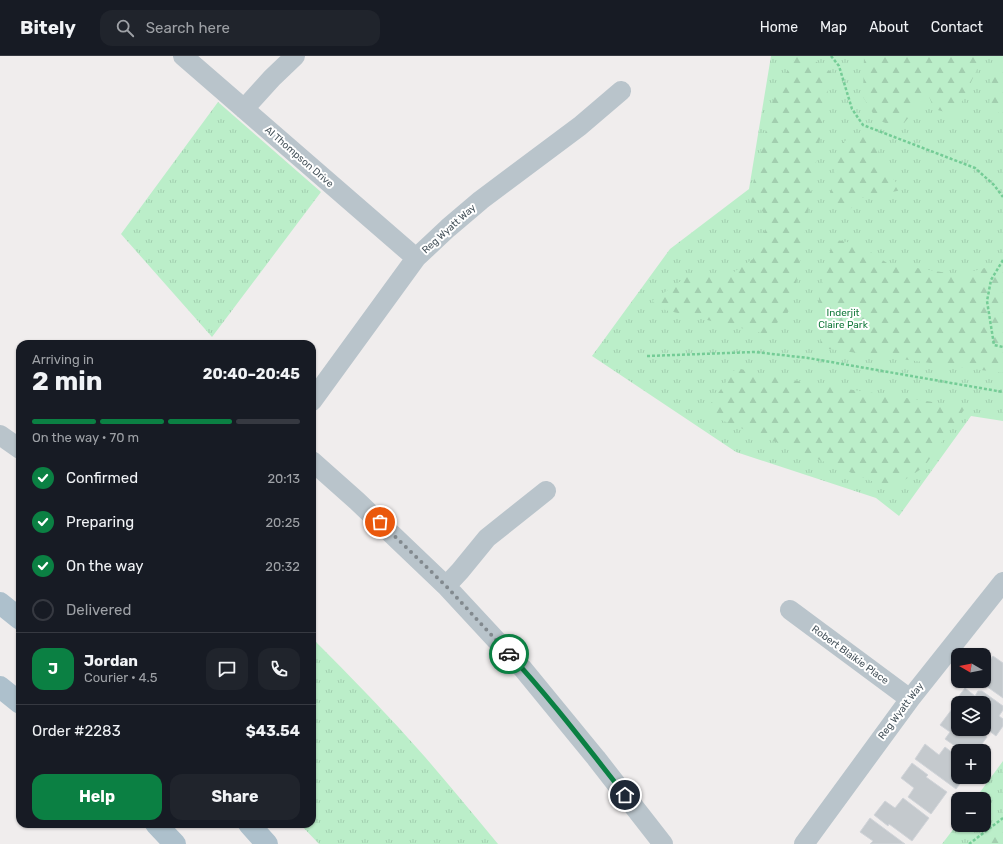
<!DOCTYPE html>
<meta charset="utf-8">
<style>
:root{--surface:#171b24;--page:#20242c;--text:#f1f3f6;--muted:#9ea1a6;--line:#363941;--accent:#0b8043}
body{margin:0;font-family:Rubik,sans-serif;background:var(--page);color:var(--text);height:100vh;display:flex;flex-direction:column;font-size:15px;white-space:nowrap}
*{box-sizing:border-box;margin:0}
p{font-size:13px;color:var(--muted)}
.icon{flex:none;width:22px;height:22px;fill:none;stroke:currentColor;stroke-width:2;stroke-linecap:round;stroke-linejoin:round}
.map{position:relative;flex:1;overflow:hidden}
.drawer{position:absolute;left:16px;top:284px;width:300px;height:488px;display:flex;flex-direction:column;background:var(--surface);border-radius:12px;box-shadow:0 1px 3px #0004}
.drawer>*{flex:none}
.needle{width:26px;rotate:279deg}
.controls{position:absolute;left:951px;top:592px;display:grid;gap:8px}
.controls a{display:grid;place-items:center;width:40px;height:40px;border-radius:8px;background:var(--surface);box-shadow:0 1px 3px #0004;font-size:20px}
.pin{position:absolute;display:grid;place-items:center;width:34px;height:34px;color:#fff;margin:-17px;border:2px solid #fff;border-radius:50%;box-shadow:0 1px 4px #0007}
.courier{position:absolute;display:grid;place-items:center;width:40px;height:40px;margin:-20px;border:3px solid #0b8043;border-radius:50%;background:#fff;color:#222;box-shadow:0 1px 5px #0007}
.summary em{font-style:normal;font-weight:700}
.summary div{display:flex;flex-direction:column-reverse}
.summary{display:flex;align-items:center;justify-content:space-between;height:68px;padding:0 16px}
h1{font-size:26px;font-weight:700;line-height:30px}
.bar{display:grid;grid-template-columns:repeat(4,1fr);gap:6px 4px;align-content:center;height:48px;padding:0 16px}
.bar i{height:5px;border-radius:3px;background:var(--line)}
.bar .current{background:var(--accent)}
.bar p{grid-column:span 4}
.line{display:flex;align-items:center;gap:10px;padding:0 16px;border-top:1px solid var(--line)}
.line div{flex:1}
.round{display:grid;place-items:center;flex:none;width:42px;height:42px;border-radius:12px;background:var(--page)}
ol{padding:0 16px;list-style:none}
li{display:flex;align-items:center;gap:12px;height:44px}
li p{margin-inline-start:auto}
li .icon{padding:4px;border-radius:50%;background:var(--accent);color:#fff;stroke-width:4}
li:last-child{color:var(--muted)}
li i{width:22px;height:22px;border:2px solid var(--line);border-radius:50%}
.primary-button{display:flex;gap:8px;margin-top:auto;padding:8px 16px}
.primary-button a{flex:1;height:46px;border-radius:12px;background:var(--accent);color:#fff;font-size:16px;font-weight:700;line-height:46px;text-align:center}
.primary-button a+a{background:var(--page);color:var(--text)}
header{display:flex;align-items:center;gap:24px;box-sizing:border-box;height:56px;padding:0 20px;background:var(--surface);border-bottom:1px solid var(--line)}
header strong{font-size:19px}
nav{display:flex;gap:22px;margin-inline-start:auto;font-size:14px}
.search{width:280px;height:36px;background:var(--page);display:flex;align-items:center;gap:10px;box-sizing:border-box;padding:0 14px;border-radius:12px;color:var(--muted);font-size:15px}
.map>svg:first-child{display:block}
.grass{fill:url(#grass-tufts)}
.forest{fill:url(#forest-firs)}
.building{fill:#c4c9cd;stroke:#d1d4d9}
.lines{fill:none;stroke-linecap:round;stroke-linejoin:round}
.path{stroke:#74cc96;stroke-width:2.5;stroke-dasharray:3 2;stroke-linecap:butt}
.minor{stroke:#b9c4cb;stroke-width:20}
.primary{stroke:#adc0cc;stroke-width:22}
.done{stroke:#82898e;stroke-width:4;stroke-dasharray:0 7.2}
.route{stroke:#0b8043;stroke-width:5}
.labels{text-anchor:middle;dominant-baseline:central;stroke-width:4;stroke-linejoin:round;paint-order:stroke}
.street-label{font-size:10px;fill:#46535b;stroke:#fff}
.park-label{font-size:10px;fill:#177b3e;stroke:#fff}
</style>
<header>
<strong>Bitely</strong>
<div class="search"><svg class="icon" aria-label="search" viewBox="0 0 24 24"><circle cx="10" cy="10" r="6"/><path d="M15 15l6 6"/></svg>Search here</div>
<nav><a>Home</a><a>Map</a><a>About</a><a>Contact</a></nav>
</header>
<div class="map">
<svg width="1003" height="788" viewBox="0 0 1003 788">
<defs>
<pattern id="grass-tufts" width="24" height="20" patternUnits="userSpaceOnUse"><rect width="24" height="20" fill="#bbeec9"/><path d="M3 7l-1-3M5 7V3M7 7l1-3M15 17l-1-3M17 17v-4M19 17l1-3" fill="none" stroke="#a2ceaf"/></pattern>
<pattern id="forest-firs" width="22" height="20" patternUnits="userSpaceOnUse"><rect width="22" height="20" fill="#bbeec9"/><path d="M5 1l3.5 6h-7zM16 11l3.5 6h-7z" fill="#a2ceaf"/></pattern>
</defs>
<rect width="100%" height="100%" fill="#f0eded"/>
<!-- grass -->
<path class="grass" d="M771 0H1003V365L971 360 899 460 876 442 736 396 592 300 670 193 749 133Z
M218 46 321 136 212 281 121 178Z
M312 582C351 621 389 660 425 701 450 730 474 759 498 788H319L300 768H312Z
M1003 705V788H942L958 767V769H984V743H975Z"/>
<!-- forest -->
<path class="forest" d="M796 0H808L831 16 792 252 766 278 665 254 652 245 691 218 725 222 753 203 770 162 749 144 775 36Z
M864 0H983L956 59 934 53 928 38 900 72 877 64 863 41Z
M1003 3V58L989 54 991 19Z
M861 76 881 84 877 102 902 134 862 142 844 159 830 139 840 88Z
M833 183 860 189 887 207 959 219 1003 207V317L821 292 819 241Z
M736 312 807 327 966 351 924 411 891 433 704 357Z
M1003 767V788H975Z"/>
<!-- building -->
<path class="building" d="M993 600 1003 607V642L986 630 990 624 984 620V612Z
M965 632 975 640 978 635H982L1003 650V654L999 660 1003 663V670L996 680 984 671V647H958V652L953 648Z
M952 653 958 657V673H975L987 681 979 692 976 690 972 695H962L945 683 950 676 940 669Z
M925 688 939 699 945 691 958 701V721H965L956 733 915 703Z
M912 707 928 719 926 721 947 736 931 758 908 741 914 732 901 722Z
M903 742 929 762 912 785 889 768 888 770 874 759 885 745 895 752Z
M870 762 905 788H870L873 785 860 776Z"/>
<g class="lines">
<!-- path -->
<path class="path" d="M831 0 839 10 852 53 863 69 975 112 994 129 1003 141
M1003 204 991 224 987 245 994 289 1003 291
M647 300 755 296 808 302 1003 336
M969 788 1003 762"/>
<!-- minor -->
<path class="minor" d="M183 0 416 202
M244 53 272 22 295 0
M312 345 416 202 448 172 481 144 580 70 621 35
M0 379 20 393
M312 405 357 445 446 530 523 613 596 702 663 788
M446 530 460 515 487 482 546 435
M790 554 910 643
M804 788 910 643 1003 526"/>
<!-- primary -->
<path class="primary" d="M0 547 20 563
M0 631 20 647
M156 768 175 788
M249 768 267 788"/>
</g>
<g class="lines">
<!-- done -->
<path class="done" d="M380 466 446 530 509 598"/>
<!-- route -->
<path class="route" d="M509 598C550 642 587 691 625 739"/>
</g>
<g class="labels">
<!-- street labels -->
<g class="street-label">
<text transform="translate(299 101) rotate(41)">Al Thompson Drive</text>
<text transform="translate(449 173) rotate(-42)">Reg Wyatt Way</text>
<text transform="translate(850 599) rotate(36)">Robert Blaikie Place</text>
<text transform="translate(901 655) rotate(-53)">Reg Wyatt Way</text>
</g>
<!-- park labels -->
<g class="park-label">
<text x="843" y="257">Inderjit<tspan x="843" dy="12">Claire Park</tspan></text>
</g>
</g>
</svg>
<div class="controls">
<a><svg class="needle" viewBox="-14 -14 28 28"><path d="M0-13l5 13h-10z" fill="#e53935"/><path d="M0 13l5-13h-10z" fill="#9ea1a6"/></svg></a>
<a><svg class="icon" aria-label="layers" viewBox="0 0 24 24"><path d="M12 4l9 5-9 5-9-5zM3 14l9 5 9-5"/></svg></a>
<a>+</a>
<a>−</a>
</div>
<div class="pin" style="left:380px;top:466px;background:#ea580c"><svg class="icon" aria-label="bag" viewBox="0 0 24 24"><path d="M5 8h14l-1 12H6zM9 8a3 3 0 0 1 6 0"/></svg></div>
<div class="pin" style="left:625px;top:739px;background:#1f2937"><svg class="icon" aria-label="home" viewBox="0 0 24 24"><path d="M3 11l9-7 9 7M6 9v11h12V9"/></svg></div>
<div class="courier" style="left:509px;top:598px"><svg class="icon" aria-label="car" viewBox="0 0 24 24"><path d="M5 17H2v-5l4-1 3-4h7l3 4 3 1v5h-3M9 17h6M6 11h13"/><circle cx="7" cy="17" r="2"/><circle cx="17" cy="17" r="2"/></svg></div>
<section class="drawer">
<div class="summary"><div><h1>2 min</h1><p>Arriving in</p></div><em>20:40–20:45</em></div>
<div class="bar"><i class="current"></i><i class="current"></i><i class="current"></i><i></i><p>On the way · 70 m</p></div>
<ol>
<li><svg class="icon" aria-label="check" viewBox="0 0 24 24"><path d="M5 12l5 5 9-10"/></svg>Confirmed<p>20:13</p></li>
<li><svg class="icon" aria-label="check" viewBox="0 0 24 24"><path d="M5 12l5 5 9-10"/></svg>Preparing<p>20:25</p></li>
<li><svg class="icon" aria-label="check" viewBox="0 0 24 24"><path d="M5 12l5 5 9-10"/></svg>On the way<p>20:32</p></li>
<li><i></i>Delivered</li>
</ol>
<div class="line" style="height:72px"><b class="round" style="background:var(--accent);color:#fff">J</b><div><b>Jordan</b><p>Courier · 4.5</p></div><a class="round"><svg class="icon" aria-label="chat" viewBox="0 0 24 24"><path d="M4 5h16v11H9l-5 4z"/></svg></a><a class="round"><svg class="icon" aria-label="phone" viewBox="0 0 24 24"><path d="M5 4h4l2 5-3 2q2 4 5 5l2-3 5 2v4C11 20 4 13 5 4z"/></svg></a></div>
<div class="line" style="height:52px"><div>Order #2283</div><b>$43.54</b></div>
<div class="primary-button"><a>Help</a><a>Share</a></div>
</section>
</div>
